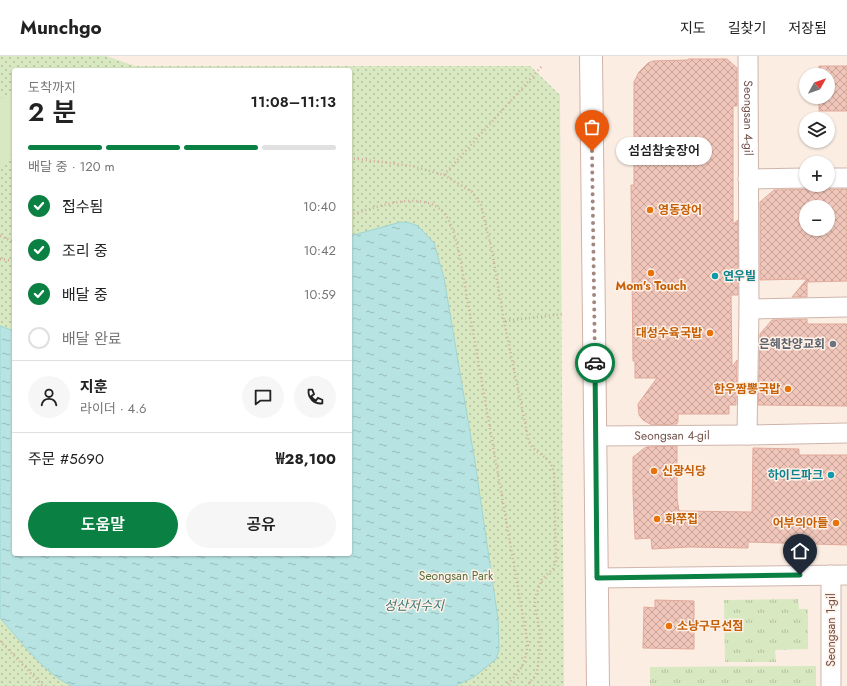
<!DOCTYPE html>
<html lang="ko">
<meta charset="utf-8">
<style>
:root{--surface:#fff;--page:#f6f6f6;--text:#222;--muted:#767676;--line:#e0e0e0;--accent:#0b8043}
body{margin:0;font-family:Jost,"Noto Sans KR",sans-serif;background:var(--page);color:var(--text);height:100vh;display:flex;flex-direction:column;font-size:15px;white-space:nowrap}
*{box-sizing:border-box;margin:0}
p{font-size:13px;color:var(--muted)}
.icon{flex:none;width:22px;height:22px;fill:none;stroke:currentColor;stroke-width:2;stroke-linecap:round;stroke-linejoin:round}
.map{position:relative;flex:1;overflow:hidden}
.panel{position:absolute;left:12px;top:12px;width:340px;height:488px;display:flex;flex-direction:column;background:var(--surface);border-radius:4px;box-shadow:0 1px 3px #0004}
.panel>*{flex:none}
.needle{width:26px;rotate:50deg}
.controls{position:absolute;left:799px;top:12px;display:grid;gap:8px}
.controls a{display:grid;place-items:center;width:36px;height:36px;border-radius:50%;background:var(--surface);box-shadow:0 1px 3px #0004;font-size:20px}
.pin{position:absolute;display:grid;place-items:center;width:34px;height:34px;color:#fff;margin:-41px -17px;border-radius:50% 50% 50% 0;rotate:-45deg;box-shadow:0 0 4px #0007}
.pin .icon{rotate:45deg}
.courier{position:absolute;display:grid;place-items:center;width:40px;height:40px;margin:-20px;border:3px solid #0b8043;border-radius:50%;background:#fff;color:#222;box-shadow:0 1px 5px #0007}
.bubble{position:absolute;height:28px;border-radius:14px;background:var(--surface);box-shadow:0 1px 3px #0004;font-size:13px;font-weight:600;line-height:28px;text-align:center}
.overview em{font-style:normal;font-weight:600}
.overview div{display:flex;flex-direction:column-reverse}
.overview{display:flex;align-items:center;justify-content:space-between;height:68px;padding:0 16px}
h1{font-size:26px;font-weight:600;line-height:30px}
.bar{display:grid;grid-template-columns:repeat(4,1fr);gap:6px 4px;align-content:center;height:48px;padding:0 16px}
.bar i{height:5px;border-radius:3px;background:var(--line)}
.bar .selected{background:var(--accent)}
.bar p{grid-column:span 4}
.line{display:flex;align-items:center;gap:10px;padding:0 16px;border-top:1px solid var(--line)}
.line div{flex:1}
.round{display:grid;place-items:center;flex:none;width:42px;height:42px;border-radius:21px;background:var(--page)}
ol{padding:0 16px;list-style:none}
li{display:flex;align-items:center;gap:12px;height:44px}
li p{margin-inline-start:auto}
li .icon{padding:4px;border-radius:50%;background:var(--accent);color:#fff;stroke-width:4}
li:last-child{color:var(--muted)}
li i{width:22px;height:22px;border:2px solid var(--line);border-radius:50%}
.action{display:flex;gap:8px;margin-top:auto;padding:8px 16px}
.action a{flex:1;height:46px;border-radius:24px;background:var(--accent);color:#fff;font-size:16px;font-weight:600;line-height:46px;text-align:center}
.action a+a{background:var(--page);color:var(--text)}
header{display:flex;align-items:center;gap:24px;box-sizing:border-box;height:56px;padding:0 20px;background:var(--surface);border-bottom:1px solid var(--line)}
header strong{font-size:19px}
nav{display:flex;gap:22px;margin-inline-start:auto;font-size:14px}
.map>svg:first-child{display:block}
.grass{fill:url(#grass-tufts)}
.park{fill:url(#park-dots);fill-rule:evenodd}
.garden{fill:#d8e8c1}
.water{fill:url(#water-ripples);stroke:#9dd6d4}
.building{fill:url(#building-cross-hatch);stroke:#e2a99b;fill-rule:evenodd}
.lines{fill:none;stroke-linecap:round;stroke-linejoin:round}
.street-casing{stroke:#ceb5ac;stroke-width:21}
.secondary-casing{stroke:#d1b3a9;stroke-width:24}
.path{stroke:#d5a99e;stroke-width:2.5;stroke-dasharray:1 3;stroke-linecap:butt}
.street{stroke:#fff;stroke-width:19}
.secondary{stroke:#fff;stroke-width:22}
.done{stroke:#a2877f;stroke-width:4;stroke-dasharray:0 7.2}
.route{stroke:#0b8043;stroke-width:5}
.food-dot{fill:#e8710a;stroke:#fff1e7;stroke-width:1.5}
.culture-dot{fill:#0f9aa8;stroke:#fff1e7;stroke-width:1.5}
.worship-dot{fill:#6b7280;stroke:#fff1e7;stroke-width:1.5}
.labels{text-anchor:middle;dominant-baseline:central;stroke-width:3;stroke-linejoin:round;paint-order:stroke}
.street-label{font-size:12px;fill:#725049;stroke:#fff1e7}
.food-label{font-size:12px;font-weight:bold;fill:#c56008;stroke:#fff1e7;text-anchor:start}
.culture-label{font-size:12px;font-weight:bold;fill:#0d838f;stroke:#fff1e7;text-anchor:start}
.worship-label{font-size:12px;font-weight:bold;fill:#5b616d;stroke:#fff1e7;text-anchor:end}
.park-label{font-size:12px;fill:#58723f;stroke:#fff1e7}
.water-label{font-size:13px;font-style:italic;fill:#3d7877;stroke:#fff1e7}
</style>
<header>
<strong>Munchgo</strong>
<nav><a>지도</a><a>길찾기</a><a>저장됨</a></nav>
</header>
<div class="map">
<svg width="847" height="630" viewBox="0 0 847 630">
<defs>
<pattern id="grass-tufts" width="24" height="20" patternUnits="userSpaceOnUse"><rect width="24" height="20" fill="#d8e8c1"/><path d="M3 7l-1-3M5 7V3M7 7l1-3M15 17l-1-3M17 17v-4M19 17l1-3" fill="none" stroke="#b4be9f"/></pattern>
<pattern id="park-dots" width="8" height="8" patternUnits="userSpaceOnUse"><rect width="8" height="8" fill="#d8e8c1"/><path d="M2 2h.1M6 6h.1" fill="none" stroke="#b4be9f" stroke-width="1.8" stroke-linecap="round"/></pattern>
<pattern id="water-ripples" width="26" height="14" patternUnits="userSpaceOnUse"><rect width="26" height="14" fill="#b7e4e2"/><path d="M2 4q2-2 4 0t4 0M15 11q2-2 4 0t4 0" fill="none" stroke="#99bbb9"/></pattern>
<pattern id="building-cross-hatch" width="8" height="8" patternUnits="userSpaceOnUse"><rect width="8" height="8" fill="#f0c6ba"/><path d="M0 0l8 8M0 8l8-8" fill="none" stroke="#c7a399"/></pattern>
</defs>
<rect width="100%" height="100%" fill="#fbede2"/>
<!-- grass -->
<path class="grass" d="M798 543 799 553H808V593L775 594 776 606H725L724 544Z
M816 610V630H650V611Z"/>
<!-- park -->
<path class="park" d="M0 0H106L135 10H530L560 39 564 630H0ZM14 14H350V498H14Z"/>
<!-- garden -->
<path class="garden" d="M3 38 14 43V91L5 110 0 108V46Z"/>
<!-- water -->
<path class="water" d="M401 166 410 167 418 170 434 187 444 222 475 406 498 563 499 594 496 603 474 621 455 630H72C43 617 21 585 0 562V270L14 275V498H350V180Z"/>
<!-- building -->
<path class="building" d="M688 3H727L737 12V50H733V168L738 164V239H731L732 311 737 304 736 349H729V358H678V366H677V368L652 369 643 364 639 359 638 348 657 322H635V305H633L631 129H634V26L639 16 648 7 653 5 688 4Z
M819 10H847V55H819V41H828V19H819Z
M821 130 828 133H847V225L807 226V241H792L807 223 760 224V146L774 134 821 133ZM806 151H828V173H806Z
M807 263V268H847V350L758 349 760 278 772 264Z
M677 390V442L679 455 752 456 753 392 799 393V399H847V489L748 486V492L689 491 652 493 651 482 635 483 633 436V401L646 391Z
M655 544 694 545V593L643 592 644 551 655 552Z"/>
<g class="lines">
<defs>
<g id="street">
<path id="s1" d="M748 0 749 253 747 379 847 377"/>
<path d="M828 122H847"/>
<path d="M748 123 806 122"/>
<path d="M749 253 847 251"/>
<path id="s2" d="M596 380 747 379"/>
<path d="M597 522 847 519"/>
<path d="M831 630V519"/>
</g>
<path id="secondary" d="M591 0 598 630"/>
</defs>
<!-- street casing -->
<use href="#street" class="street-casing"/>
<!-- secondary casing -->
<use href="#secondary" class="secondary-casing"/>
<!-- path -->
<path class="path" d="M350 102 412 110 444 119 542 10
M444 119 472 136 481 149 492 195 504 265 563 258
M350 159C374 152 419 134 441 154 452 164 455 182 459 196L528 589C524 611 521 614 506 630
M0 180 14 186
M0 203 14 205
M504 265 529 386C537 401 550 398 554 417L556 505 553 513 542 523 535 542V551L540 576V593L537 616 534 621 527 630
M0 585 43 630"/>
<!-- street -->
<use href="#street" class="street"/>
<!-- secondary -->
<use href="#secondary" class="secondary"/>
</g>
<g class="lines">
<!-- done -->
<path class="done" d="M592 95 595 307"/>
<!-- route -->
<path class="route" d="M595 307 597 522 800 519"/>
</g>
<!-- markers -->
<g class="food-dot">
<circle cx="650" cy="154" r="4"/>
<circle cx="651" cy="217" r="4"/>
<circle cx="710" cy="277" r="4"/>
<circle cx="788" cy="333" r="4"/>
<circle cx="654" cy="415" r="4"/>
<circle cx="657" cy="463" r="4"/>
<circle cx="836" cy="467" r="4"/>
<circle cx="669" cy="570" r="4"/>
</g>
<g class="culture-dot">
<circle cx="715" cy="220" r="4"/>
<circle cx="831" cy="419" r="4"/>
</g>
<circle class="worship-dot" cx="833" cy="288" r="4"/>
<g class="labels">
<!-- street labels -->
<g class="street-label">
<text stroke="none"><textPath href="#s1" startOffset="62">Seongsan 4-gil</textPath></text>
<text stroke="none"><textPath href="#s2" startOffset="76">Seongsan 4-gil</textPath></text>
<text transform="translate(831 574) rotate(-90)">Seongsan 1-gil</text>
</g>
<!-- food labels -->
<g class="food-label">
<text x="658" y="154">영동장어</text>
<text x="651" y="230" text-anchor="middle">Mom's Touch</text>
<text x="702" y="277" text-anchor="end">대성수육국밥</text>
<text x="780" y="333" text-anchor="end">한우짬뽕국밥</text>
<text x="662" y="415">신광식당</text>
<text x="665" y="463">화쭈집</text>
<text x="828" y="467" text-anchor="end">어부의아들</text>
<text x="677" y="570">소낭구무선점</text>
</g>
<!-- culture labels -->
<g class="culture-label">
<text x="723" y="220">연우빌</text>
<text x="823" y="419" text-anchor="end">하이드파크</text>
</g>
<!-- worship labels -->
<g class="worship-label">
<text x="825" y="288">은혜찬양교회</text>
</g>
<!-- park labels -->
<g class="park-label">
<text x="456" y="520">Seongsan Park</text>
</g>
<!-- water labels -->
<g class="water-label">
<text x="414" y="549">성산저수지</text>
</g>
</g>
</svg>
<div class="controls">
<a><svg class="needle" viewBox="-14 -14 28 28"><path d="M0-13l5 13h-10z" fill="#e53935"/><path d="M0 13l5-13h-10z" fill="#767676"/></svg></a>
<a><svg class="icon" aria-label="layers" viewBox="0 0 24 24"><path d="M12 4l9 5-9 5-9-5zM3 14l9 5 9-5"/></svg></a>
<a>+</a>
<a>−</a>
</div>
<div class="pin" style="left:592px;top:95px;background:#ea580c"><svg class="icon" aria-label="bag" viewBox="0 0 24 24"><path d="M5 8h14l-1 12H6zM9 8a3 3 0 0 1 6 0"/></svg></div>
<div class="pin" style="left:800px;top:519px;background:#1f2937"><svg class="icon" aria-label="home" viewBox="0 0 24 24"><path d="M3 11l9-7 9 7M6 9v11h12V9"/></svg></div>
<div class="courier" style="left:595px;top:307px"><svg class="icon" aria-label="car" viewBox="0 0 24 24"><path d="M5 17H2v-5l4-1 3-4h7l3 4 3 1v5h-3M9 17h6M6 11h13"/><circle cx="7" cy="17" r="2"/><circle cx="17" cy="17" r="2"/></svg></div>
<div class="bubble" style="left:616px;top:81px;width:96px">섬섬참숯장어</div>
<section class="panel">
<div class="overview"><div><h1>2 분</h1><p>도착까지</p></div><em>11:08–11:13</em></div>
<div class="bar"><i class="selected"></i><i class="selected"></i><i class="selected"></i><i></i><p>배달 중 · 120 m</p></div>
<ol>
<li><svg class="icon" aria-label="check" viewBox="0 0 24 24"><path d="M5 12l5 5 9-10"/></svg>접수됨<p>10:40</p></li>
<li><svg class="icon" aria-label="check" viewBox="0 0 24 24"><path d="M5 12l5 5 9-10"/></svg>조리 중<p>10:42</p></li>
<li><svg class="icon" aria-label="check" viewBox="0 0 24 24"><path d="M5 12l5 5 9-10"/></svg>배달 중<p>10:59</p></li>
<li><i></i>배달 완료</li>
</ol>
<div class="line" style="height:72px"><a class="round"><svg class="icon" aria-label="person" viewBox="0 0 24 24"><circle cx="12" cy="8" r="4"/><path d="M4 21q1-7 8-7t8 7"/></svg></a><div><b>지훈</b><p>라이더 · 4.6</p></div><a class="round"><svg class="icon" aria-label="chat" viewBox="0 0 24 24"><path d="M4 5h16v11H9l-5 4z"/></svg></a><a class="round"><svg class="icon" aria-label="phone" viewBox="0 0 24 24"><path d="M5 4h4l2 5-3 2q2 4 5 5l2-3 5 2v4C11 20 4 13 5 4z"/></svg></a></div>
<div class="line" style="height:52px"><div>주문 #5690</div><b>₩28,100</b></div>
<div class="action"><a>도움말</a><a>공유</a></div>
</section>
</div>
